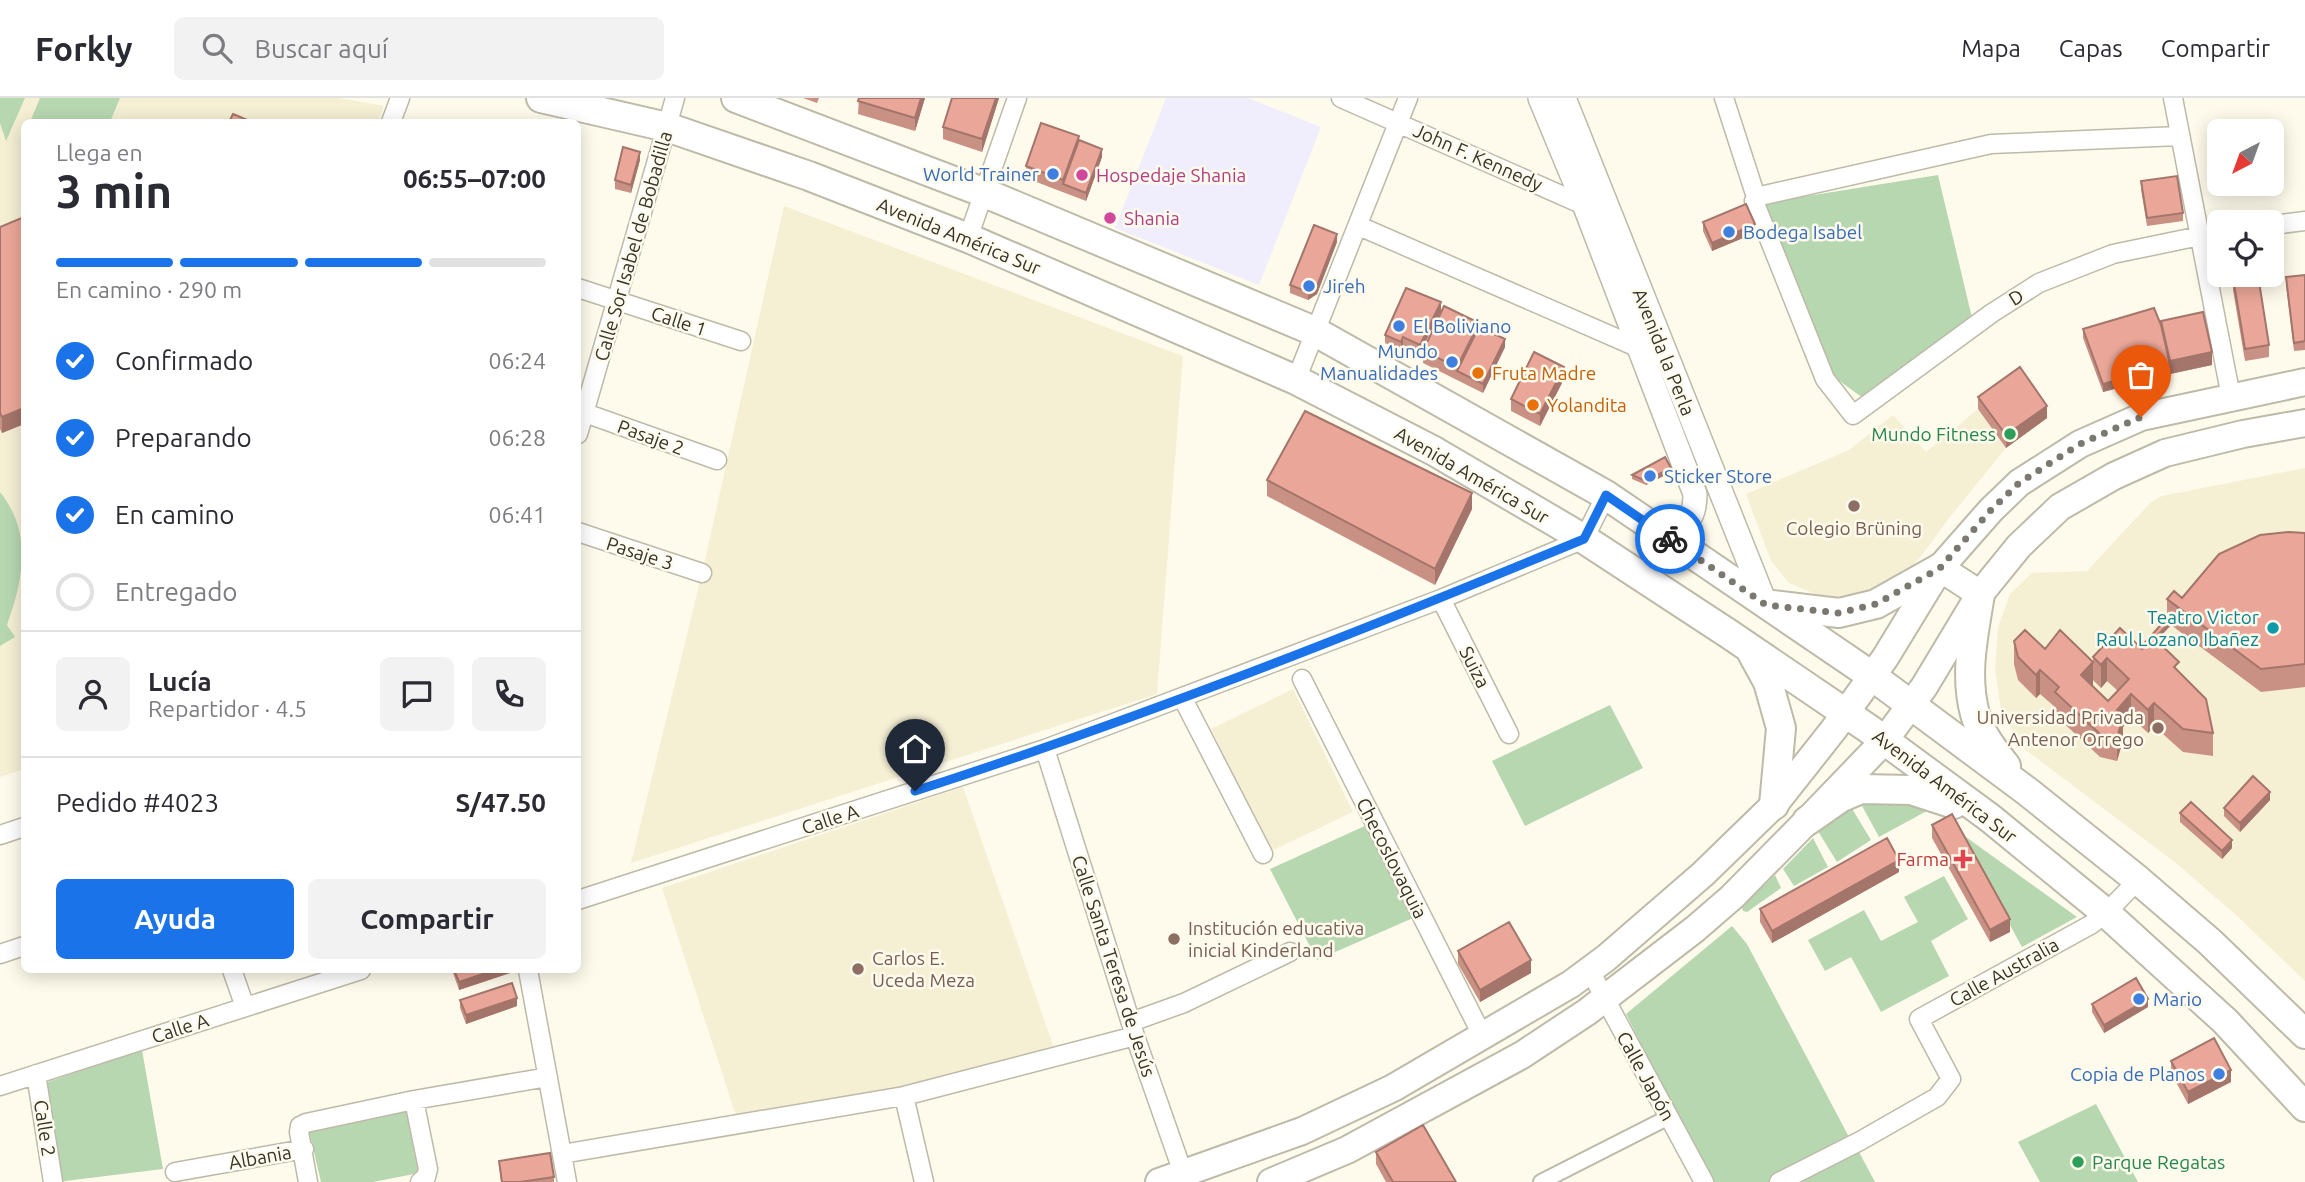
<!DOCTYPE html>
<html lang="es">
<meta charset="utf-8">
<style>
:root{--surface:#fff;--page:#f2f2f3;--text:#2b2b33;--muted:#7c7c81;--line:#e1e1e2;--accent:#1a73e8}
body{margin:0;font-family:Ubuntu,sans-serif;background:var(--page);color:var(--text);height:100vh;display:flex;flex-direction:column;font-size:26px;white-space:nowrap}
*{box-sizing:border-box;margin:0}
p{font-size:23px;color:var(--muted)}
.icon{flex:none;width:38px;height:38px;fill:none;stroke:currentColor;stroke-width:2;stroke-linecap:round;stroke-linejoin:round}
.map{position:relative;flex:1;overflow:hidden}
.side{position:absolute;left:21px;top:21px;width:560px;height:854px;display:flex;flex-direction:column;background:var(--surface);border-radius:10px;box-shadow:0 4px 18px #0003}
.side>*{flex:none}
.needle{width:46px;rotate:221deg}
.controls{position:absolute;left:2207px;top:21px;display:grid;gap:14px}
.controls a{display:grid;place-items:center;width:77px;height:77px;border-radius:10px;background:var(--surface);box-shadow:0 4px 18px #0003;font-size:35px}
.pin{position:absolute;display:grid;place-items:center;width:60px;height:60px;color:#fff;margin:-72px -30px;border-radius:50% 50% 50% 0;rotate:-45deg;box-shadow:0 0 7px #0007}
.pin .icon{rotate:45deg}
.courier{position:absolute;display:grid;place-items:center;width:70px;height:70px;margin:-35px;border:5px solid #1a73e8;border-radius:50%;background:#fff;color:#222;box-shadow:0 2px 9px #0007}
.headline em{font-style:normal;font-weight:700}
.headline div{display:flex;flex-direction:column-reverse}
.headline{display:flex;align-items:center;justify-content:space-between;height:119px;padding:0 35px}
h1{font-size:46px;font-weight:700;line-height:52px}
.bar{display:grid;grid-template-columns:repeat(4,1fr);gap:10px 7px;align-content:center;height:84px;padding:0 35px}
.bar i{height:9px;border-radius:5px;background:var(--line)}
.bar .on{background:var(--accent)}
.bar p{grid-column:span 4}
.line{display:flex;align-items:center;gap:18px;padding:0 35px;border-top:2px solid var(--line)}
.line div{flex:1}
.round{display:grid;place-items:center;flex:none;width:74px;height:74px;border-radius:10px;background:var(--page)}
ol{padding:0 35px;list-style:none}
li{display:flex;align-items:center;gap:21px;height:77px}
li p{margin-inline-start:auto}
li .icon{padding:7px;border-radius:50%;background:var(--accent);color:#fff;stroke-width:4}
li:last-child{color:var(--muted)}
li i{width:38px;height:38px;border:4px solid var(--line);border-radius:50%}
.cta{display:flex;gap:14px;margin-top:auto;padding:14px 35px}
.cta a{flex:1;height:80px;border-radius:10px;background:var(--accent);color:#fff;font-size:28px;font-weight:700;line-height:80px;text-align:center}
.cta a+a{background:var(--page);color:var(--text)}
header{display:flex;align-items:center;gap:42px;box-sizing:border-box;height:98px;padding:0 35px;background:var(--surface);border-bottom:2px solid var(--line)}
header strong{font-size:33px}
nav{display:flex;gap:38px;margin-inline-start:auto;font-size:24px}
.search{width:490px;height:63px;background:var(--page);display:flex;align-items:center;gap:18px;box-sizing:border-box;padding:0 24px;border-radius:10px;color:var(--muted);font-size:26px}
.map>svg:first-child{display:block}
.built{fill:#f5efd4}
.industrial{fill:#f0eefc}
.green{fill:#b7d7b1}
.lines{fill:none;stroke-linecap:round;stroke-linejoin:round}
.pedestrian-casing{stroke:#bebaa8;stroke-width:18}
.minor-casing{stroke:#bebaa8;stroke-width:21}
.tertiary-casing{stroke:#bebaa8;stroke-width:26}
.secondary-casing{stroke:#bebaa8;stroke-width:30}
.primary-casing{stroke:#bebaa8;stroke-width:32}
.pedestrian{stroke:#fff;stroke-width:14}
.minor{stroke:#fff;stroke-width:18}
.tertiary{stroke:#fff;stroke-width:23}
.secondary{stroke:#fff;stroke-width:26}
.primary{stroke:#fff;stroke-width:28}
.wall{fill:#c99084}
.shaded-wall{fill:#a4756b}
.building{fill:#eaa799;stroke:#a4756b;stroke-width:2}
.done{stroke:#7b796f;stroke-width:7;stroke-dasharray:0 12.6}
.route{stroke:#1a73e8;stroke-width:9}
.shop-dot{fill:#3f7fe0;stroke:#fefbec;stroke-width:2.5}
.hotel-dot{fill:#d1479c;stroke:#fefbec;stroke-width:2.5}
.food-dot{fill:#e8710a;stroke:#fefbec;stroke-width:2.5}
.leisure-dot{fill:#2e9e5b;stroke:#fefbec;stroke-width:2.5}
.education-dot{fill:#8d6e63;stroke:#fefbec;stroke-width:2.5}
.culture-dot{fill:#0f9aa8;stroke:#fefbec;stroke-width:2.5}
.health-dot{fill:#e0444e;stroke:#fefbec;stroke-width:2.5}
.labels{text-anchor:middle;dominant-baseline:central;stroke-width:5;stroke-linejoin:round;paint-order:stroke}
.street-label{font-size:19px;fill:#35332c;stroke:#fefbec}
.shop-label{font-size:19px;fill:#366cbe;stroke:#fefbec;text-anchor:start}
.hotel-label{font-size:19px;fill:#b23c85;stroke:#fefbec;text-anchor:start}
.food-label{font-size:19px;fill:#c56008;stroke:#fefbec;text-anchor:start}
.leisure-label{font-size:19px;fill:#27864d;stroke:#fefbec;text-anchor:end}
.education-label{font-size:19px;fill:#785e54;stroke:#fefbec;text-anchor:start}
.culture-label{font-size:19px;fill:#0d838f;stroke:#fefbec;text-anchor:end}
.health-label{font-size:19px;fill:#be3a42;stroke:#fefbec;text-anchor:end}
</style>
<header>
<strong>Forkly</strong>
<div class="search"><svg class="icon" aria-label="search" viewBox="0 0 24 24"><circle cx="10" cy="10" r="6"/><path d="M15 15l6 6"/></svg>Buscar aquí</div>
<nav><a>Mapa</a><a>Capas</a><a>Compartir</a></nav>
</header>
<div class="map">
<svg width="2305" height="1084" viewBox="0 0 2305 1084">
<rect width="100%" height="100%" fill="#fefbec"/>
<!-- built -->
<path class="built" d="M0 0H339L384 8 378 24H24V555L20 558 24 568V671L0 679Z
M784 108 1183 258 1157 596 631 765 702 475Z
M1978 311 2006 350 1949 420 1922 457 1902 479 1849 500 1820 498 1789 485 1771 463 1746 396 1849 352 1893 317 1926 354Z
M2305 370V883L2236 817 2177 766 2022 649 2001 612 1995 570 1998 530 2010 496 2032 475 2087 473 2151 404 2162 398Z
M1293 591 1353 714 1271 753 1211 631Z
M963 689 1055 953 899 993 737 1021 662 790Z"/>
<!-- industrial -->
<path class="industrial" d="M1166 0H1248L1321 29 1259 187 1115 130Z"/>
<!-- green -->
<path class="green" d="M0 0H25L6 43 0 25Z
M40 0H120L110 24H30Z
M1938 77 1973 224 1863 300 1834 279 1826 267 1764 105Z
M0 394C33 435 23 482 7 527L15 539 0 548Z
M1610 607 1643 670 1525 728 1492 663Z
M1885 700 1936 708 1879 739 1861 706Z
M1851 709 1871 742 1837 764 1816 730Z
M1367 727 1413 820 1317 862 1270 771Z
M1959 734 2077 819 2022 849Z
M1813 740 1828 769 1794 788 1783 771Z
M1775 777 1781 790 1747 814 1743 813 1742 809Z
M1944 778 1968 821 1931 843 1949 878 1881 914 1851 859 1825 873 1808 842 1864 812 1881 843 1918 824 1904 799Z
M1732 828 1747 846 1850 1041 1768 1084H1710L1626 916Z
M142 952 163 1071 57 1084 42 986Z
M2096 1006 2138 1084H2040L2018 1044Z
M406 1011 419 1075 373 1084H321L309 1033Z
M1859 1054 1875 1084H1801Z"/>
<g class="lines">
<defs>
<path id="pedestrian" d="M1541 1084 1669 1019"/>
<path id="minor" d="M1341 0 1588 109
M1724 0 1756 99 1754 103 1825 281 1853 317 1992 215 2039 185 2113 156 2219 134
M2173 0 2231 299
M391 24 400 0
M1756 99 1991 46 2179 38
M2272 127 2305 123
M1359 128 1639 250
M968 140 1017 0
M578 190 741 243
M1296 282 1408 0
M585 315 717 362
M578 336 675 0
M578 434 702 475
M1441 501 1509 636
M1302 581 1483 939
M1182 599 1263 756
M1045 651 1135 938 1183 1075
M0 737 24 729
M578 802 1045 651 1441 501 1584 441 1606 397
M0 856 24 848
M1589 871 1704 1084
M232 872 245 909
M528 872 567 1084
M1131 924 1184 905 1290 854
M36 976 53 1084
M0 988 361 872
M904 998 924 1084
M414 1002 428 1071 426 1079 420 1084
M562 1056 904 998 1135 938
M175 1074 304 1051
M308 1084 299 1034 300 1028 306 1025 414 1002 548 979
M1779 1084 1860 1043 1937 999 1951 981 1919 921 2092 826 2106 815 2138 782"/>
<path id="tertiary" d="M1540 0 1584 106 1695 396C1695 423 1686 426 1663 437
M1564 0 1766 507"/>
<path id="secondary" d="M1940 470 1980 496
M1159 1084 1302 1033 1393 990 1571 886 1606 860 1703 776 1774 707 1834 631 1885 560 1940 470 1991 412 2019 385 2080 346 2141 319 2305 284
M1271 1084 1347 1052 1522 957 1587 914 1695 831 1732 799 1807 723 1884 643 1924 589 1980 496 2019 448 2060 409 2114 378 2165 355 2243 336 2305 325"/>
<path id="primary" d="M541 0 667 29 809 78 968 140 1296 282 1434 353 1584 441 1729 536 1869 631 1990 720 2106 815 2225 923 2305 1009
M736 0 985 95 1314 233 1606 397 1872 578 2028 694 2138 782 2210 844 2305 936
M1980 496C1974 535 1964 576 1975 616 1980 635 1994 653 2006 668
M1772 507 1839 515 1876 506 1940 470
M1751 553 1768 584 1781 630 1774 707
M1807 723 1840 700 1861 691 1911 692 1954 706"/>
</defs>
<!-- pedestrian casing -->
<use href="#pedestrian" class="pedestrian-casing"/>
<!-- minor casing -->
<use href="#minor" class="minor-casing"/>
<!-- tertiary casing -->
<use href="#tertiary" class="tertiary-casing"/>
<!-- secondary casing -->
<use href="#secondary" class="secondary-casing"/>
<!-- primary casing -->
<use href="#primary" class="primary-casing"/>
<!-- pedestrian -->
<use href="#pedestrian" class="pedestrian"/>
<!-- minor -->
<use href="#minor" class="minor"/>
<!-- tertiary -->
<use href="#tertiary" class="tertiary"/>
<!-- secondary -->
<use href="#secondary" class="secondary"/>
<!-- primary -->
<use href="#primary" class="primary"/>
</g>
<!-- wall -->
<path class="wall" d="M803 0H819L817 5Z
M859 0H925L915 33 858 16Z
M999 0 982 54 943 41V29Z
M1079 42 1102 59 1086 103 1026 80V68Z
M640 62 631 95 615 91V82Z
M2141 83 2183 115V123L2147 128 2141 91Z
M24 119V326L2 335 0 331V129Z
M1703 124 1755 135 1712 153 1703 133Z
M1337 144 1317 196 1308 202 1290 195V187Z
M2305 177V252L2294 253 2286 187V179Z
M2233 180 2269 247V259L2245 263 2233 192Z
M1441 213 1420 255 1403 247 1401 252 1385 245V237Z
M2161 223 2212 267 2170 276 2103 294 2083 240V231L2161 227Z
M1479 229 1505 249 1483 295 1423 265V253Z
M1564 281 1540 328 1511 313V301Z
M1978 299 2047 320 2006 350 1978 311Z
M1671 374 1646 387 1632 381V377Z
M1267 382 1472 411 1435 487 1267 398Z
M2305 435V589L2261 594 2171 527 2157 542 2179 574 2213 635V658L2183 654 2154 628 2148 635 2131 619 2123 629V642L2117 663 2100 659 2055 617V609L2040 596 2036 600 2018 582 2014 566V543L2045 551 2093 587 2092 588 2108 603 2118 593 2107 583 2101 590 2093 582V559L2140 550 2167 520V501L2182 500Z
M2270 702 2240 734 2224 718V710Z
M2180 715 2232 750 2222 761 2180 724Z
M1932 727 2010 834 1990 844 1932 740Z
M1899 774 1772 845 1760 824V811Z
M1458 853 1531 875 1480 904 1458 866Z
M452 872H510V875L459 892Z
M460 902 517 908 466 926 460 910Z
M2092 906 2148 909 2104 935 2092 914Z
M2171 963 2231 984 2188 1006 2171 975Z
M1376 1054 1456 1084H1386L1376 1066Z
M499 1063 554 1079V1084H501Z"/>
<!-- shaded-wall -->
<path class="shaded-wall" d="M921 0H925L915 33V20Z
M996 0H999L982 54V41Z
M1079 38V50L1063 86V82Z
M1102 51V59L1086 103V95Z
M640 54V62L631 95V87Z
M1755 126V135L1712 153V145Z
M1337 136V144L1317 196 1308 202V194Z
M1441 204V213L1420 255V247Z
M1479 225V237L1457 273V269Z
M1403 239V247L1401 252V244Z
M1505 241V249L1483 295V286Z
M2212 254V267L2170 276 2103 294V286L2170 267V263Z
M1564 269V281L1540 328V316Z
M2047 308V320L2006 350V337Z
M24 310V326L2 335V319Z
M1671 370V374L1646 387V383Z
M1472 395V411L1435 487V471Z
M2171 523V527L2134 567V563Z
M2107 560V583L2101 590V567Z
M2093 564V587L2081 601V577Z
M2040 572V596L2036 600V577Z
M2131 596V619L2123 629V642L2117 663V612Z
M2154 605V628L2148 635V612Z
M2270 694V702L2240 734V725Z
M2232 742V750L2222 761V753Z
M1899 762V774L1772 845V833Z
M2010 821V834L1990 844V832Z
M1531 862V875L1480 904V892Z
M495 872H510V875L459 892V884Z
M517 900V908L466 926V917Z
M2148 901V909L2104 935V927Z
M2231 972V984L2188 1006V994Z"/>
<!-- building -->
<path class="building" d="M859 0H921L915 20 858 3Z
M952 0H996L982 41 943 29Z
M233 16 252 24H229Z
M1041 25 1079 38 1063 82 1026 68Z
M1079 42 1102 51 1086 95 1063 86Z
M623 49 640 54 631 87 615 82Z
M2177 78 2183 115 2147 120 2141 83Z
M1746 106 1755 126 1712 145 1703 124Z
M24 119V310L2 319 0 315V129Z
M1314 127 1337 136 1317 188 1308 194 1290 187Z
M2253 177H2258L2269 247 2245 251 2233 180Z
M2305 177V243L2294 245 2286 179Z
M1406 190 1441 204 1420 247 1403 239 1401 244 1385 237Z
M1444 208 1479 225 1457 269 1423 253Z
M2154 210 2161 227 2170 267 2103 286 2083 231Z
M2203 214 2212 254 2170 263 2161 223Z
M1479 229 1505 241 1483 286 1457 273Z
M1534 254 1564 269 1540 316 1511 301Z
M2020 269 2047 308 2006 337 1978 299Z
M1305 313 1472 395 1435 471 1267 382Z
M1665 359 1671 370 1646 383 1632 377Z
M2289 434 2305 435V566L2261 571 2167 501 2174 493 2182 500 2219 456 2260 437Z
M2167 520 2171 523 2155 540 2153 539 2142 551 2140 550Z
M2120 530 2142 551 2153 539 2179 564 2174 569 2206 601 2213 635 2183 631 2154 605 2148 612 2131 596 2117 612 2123 618 2117 640 2100 636 2055 594 2059 589 2040 572 2036 577 2018 559 2014 543 2025 532 2045 551 2060 532 2093 564 2081 577 2108 603 2129 581 2107 560 2101 567 2093 559Z
M2253 678 2270 694 2240 725 2224 710Z
M2191 704 2232 742 2222 753 2180 715Z
M1952 716 2010 821 1990 832 1932 727Z
M1887 740 1899 762 1772 833 1760 811Z
M1509 824 1531 862 1480 892 1458 853Z
M454 872H495L459 884Z
M2136 880 2148 901 2104 927 2092 906Z
M512 885 517 900 466 917 460 902Z
M2214 940 2231 972 2188 994 2171 963Z
M1423 1027 1456 1084H1393L1376 1054Z
M550 1055 554 1079 520 1084H502L499 1063Z"/>
<g class="lines">
<!-- done -->
<path class="done" d="M1670 441 1766 507 1839 515 1876 506 1940 470 1991 412 2019 385 2080 346 2141 319"/>
<!-- route -->
<path class="route" d="M915 693C1142 620 1364 532 1584 441L1606 397 1670 441"/>
</g>
<!-- markers -->
<g class="shop-dot">
<circle cx="1053" cy="76" r="7"/>
<circle cx="1729" cy="134" r="7"/>
<circle cx="1309" cy="188" r="7"/>
<circle cx="1399" cy="228" r="7"/>
<circle cx="1452" cy="264" r="7"/>
<circle cx="1650" cy="378" r="7"/>
<circle cx="2139" cy="901" r="7"/>
<circle cx="2219" cy="976" r="7"/>
</g>
<g class="hotel-dot">
<circle cx="1082" cy="77" r="7"/>
<circle cx="1110" cy="120" r="7"/>
</g>
<g class="food-dot">
<circle cx="1478" cy="275" r="7"/>
<circle cx="1533" cy="307" r="7"/>
</g>
<g class="leisure-dot">
<circle cx="2010" cy="336" r="7"/>
<circle cx="2078" cy="1064" r="7"/>
</g>
<g class="education-dot">
<circle cx="1854" cy="408" r="7"/>
<circle cx="2158" cy="630" r="7"/>
<circle cx="1174" cy="841" r="7"/>
<circle cx="858" cy="871" r="7"/>
</g>
<circle class="culture-dot" cx="2273" cy="530" r="7"/>
<path class="health-dot" d="M1959.5 750.5h7v7h7v7h-7v7h-7v-7h-7v-7h7z"/>
<g class="labels">
<!-- street labels -->
<g class="street-label">
<text transform="translate(1478 59) rotate(24)">John F. Kennedy</text>
<text transform="translate(959 138) rotate(22)">Avenida América Sur</text>
<text transform="translate(633 148) rotate(-74)">Calle Sor Isabel de Bobadilla</text>
<text transform="translate(2016 199) rotate(-32)">D</text>
<text transform="translate(679 223) rotate(18)">Calle 1</text>
<text transform="translate(1664 254) rotate(68)">Avenida la Perla</text>
<text transform="translate(651 339) rotate(20)">Pasaje 2</text>
<text transform="translate(1472 377) rotate(30)">Avenida América Sur</text>
<text transform="translate(640 455) rotate(18)">Pasaje 3</text>
<text transform="translate(1475 569) rotate(63)">Suiza</text>
<text transform="translate(1945 688) rotate(37)">Avenida América Sur</text>
<text transform="translate(830 721) rotate(-18)">Calle A</text>
<text transform="translate(1392 760) rotate(63)">Checoslovaquia</text>
<text transform="translate(1114 868) rotate(72)">Calle Santa Teresa de Jesús</text>
<text transform="translate(2004 874) rotate(-29)">Calle Australia</text>
<text transform="translate(180 930) rotate(-18)">Calle A</text>
<text transform="translate(1646 978) rotate(61)">Calle Japón</text>
<text transform="translate(45 1030) rotate(81)">Calle 2</text>
<text transform="translate(260 1059) rotate(-10)">Albania</text>
</g>
<!-- shop labels -->
<g class="shop-label">
<text x="1039" y="76" text-anchor="end">World Trainer</text>
<text x="1743" y="134">Bodega Isabel</text>
<text x="1323" y="188">Jireh</text>
<text x="1413" y="228">El Boliviano</text>
<text x="1438" y="253" text-anchor="end">Mundo<tspan x="1438" dy="22">Manualidades</tspan></text>
<text x="1664" y="378">Sticker Store</text>
<text x="2153" y="901">Mario</text>
<text x="2205" y="976" text-anchor="end">Copia de Planos</text>
</g>
<!-- hotel labels -->
<g class="hotel-label">
<text x="1096" y="77">Hospedaje Shania</text>
<text x="1124" y="120">Shania</text>
</g>
<!-- food labels -->
<g class="food-label">
<text x="1492" y="275">Fruta Madre</text>
<text x="1547" y="307">Yolandita</text>
</g>
<!-- leisure labels -->
<g class="leisure-label">
<text x="1996" y="336">Mundo Fitness</text>
<text x="2092" y="1064" text-anchor="start">Parque Regatas</text>
</g>
<!-- education labels -->
<g class="education-label">
<text x="1854" y="430" text-anchor="middle">Colegio Brüning</text>
<text x="2144" y="619" text-anchor="end">Universidad Privada<tspan x="2144" dy="22">Antenor Orrego</tspan></text>
<text x="1188" y="830">Institución educativa<tspan x="1188" dy="22">inicial Kinderland</tspan></text>
<text x="872" y="860">Carlos E.<tspan x="872" dy="22">Uceda Meza</tspan></text>
</g>
<!-- culture labels -->
<g class="culture-label">
<text x="2259" y="519">Teatro Victor<tspan x="2259" dy="22">Raul Lozano Ibañez</tspan></text>
</g>
<!-- health labels -->
<g class="health-label">
<text x="1949" y="761">Farma</text>
</g>
</g>
</svg>
<div class="controls">
<a><svg class="needle" viewBox="-14 -14 28 28"><path d="M0-13l5 13h-10z" fill="#e53935"/><path d="M0 13l5-13h-10z" fill="#7c7c81"/></svg></a>
<a><svg class="icon" aria-label="locate" viewBox="0 0 24 24"><circle cx="12" cy="12" r="6"/><path d="M12 2v4M12 18v4M2 12h4M18 12h4"/></svg></a>
</div>
<div class="pin" style="left:2141px;top:319px;background:#ea580c"><svg class="icon" aria-label="bag" viewBox="0 0 24 24"><path d="M5 8h14l-1 12H6zM9 8a3 3 0 0 1 6 0"/></svg></div>
<div class="pin" style="left:915px;top:693px;background:#1f2937"><svg class="icon" aria-label="home" viewBox="0 0 24 24"><path d="M3 11l9-7 9 7M6 9v11h12V9"/></svg></div>
<div class="courier" style="left:1670px;top:441px"><svg class="icon" aria-label="bike" viewBox="0 0 24 24"><circle cx="6" cy="16" r="4"/><circle cx="18" cy="16" r="4"/><path d="M6 16l4-8h5l3 8M10 8l3 8H6M13 5h3"/></svg></div>
<section class="side">
<div class="headline"><div><h1>3 min</h1><p>Llega en</p></div><em>06:55–07:00</em></div>
<div class="bar"><i class="on"></i><i class="on"></i><i class="on"></i><i></i><p>En camino · 290 m</p></div>
<ol>
<li><svg class="icon" aria-label="check" viewBox="0 0 24 24"><path d="M5 12l5 5 9-10"/></svg>Confirmado<p>06:24</p></li>
<li><svg class="icon" aria-label="check" viewBox="0 0 24 24"><path d="M5 12l5 5 9-10"/></svg>Preparando<p>06:28</p></li>
<li><svg class="icon" aria-label="check" viewBox="0 0 24 24"><path d="M5 12l5 5 9-10"/></svg>En camino<p>06:41</p></li>
<li><i></i>Entregado</li>
</ol>
<div class="line" style="height:126px"><a class="round"><svg class="icon" aria-label="person" viewBox="0 0 24 24"><circle cx="12" cy="8" r="4"/><path d="M4 21q1-7 8-7t8 7"/></svg></a><div><b>Lucía</b><p>Repartidor · 4.5</p></div><a class="round"><svg class="icon" aria-label="chat" viewBox="0 0 24 24"><path d="M4 5h16v11H9l-5 4z"/></svg></a><a class="round"><svg class="icon" aria-label="phone" viewBox="0 0 24 24"><path d="M5 4h4l2 5-3 2q2 4 5 5l2-3 5 2v4C11 20 4 13 5 4z"/></svg></a></div>
<div class="line" style="height:91px"><div>Pedido #4023</div><b>S/47.50</b></div>
<div class="cta"><a>Ayuda</a><a>Compartir</a></div>
</section>
</div>
